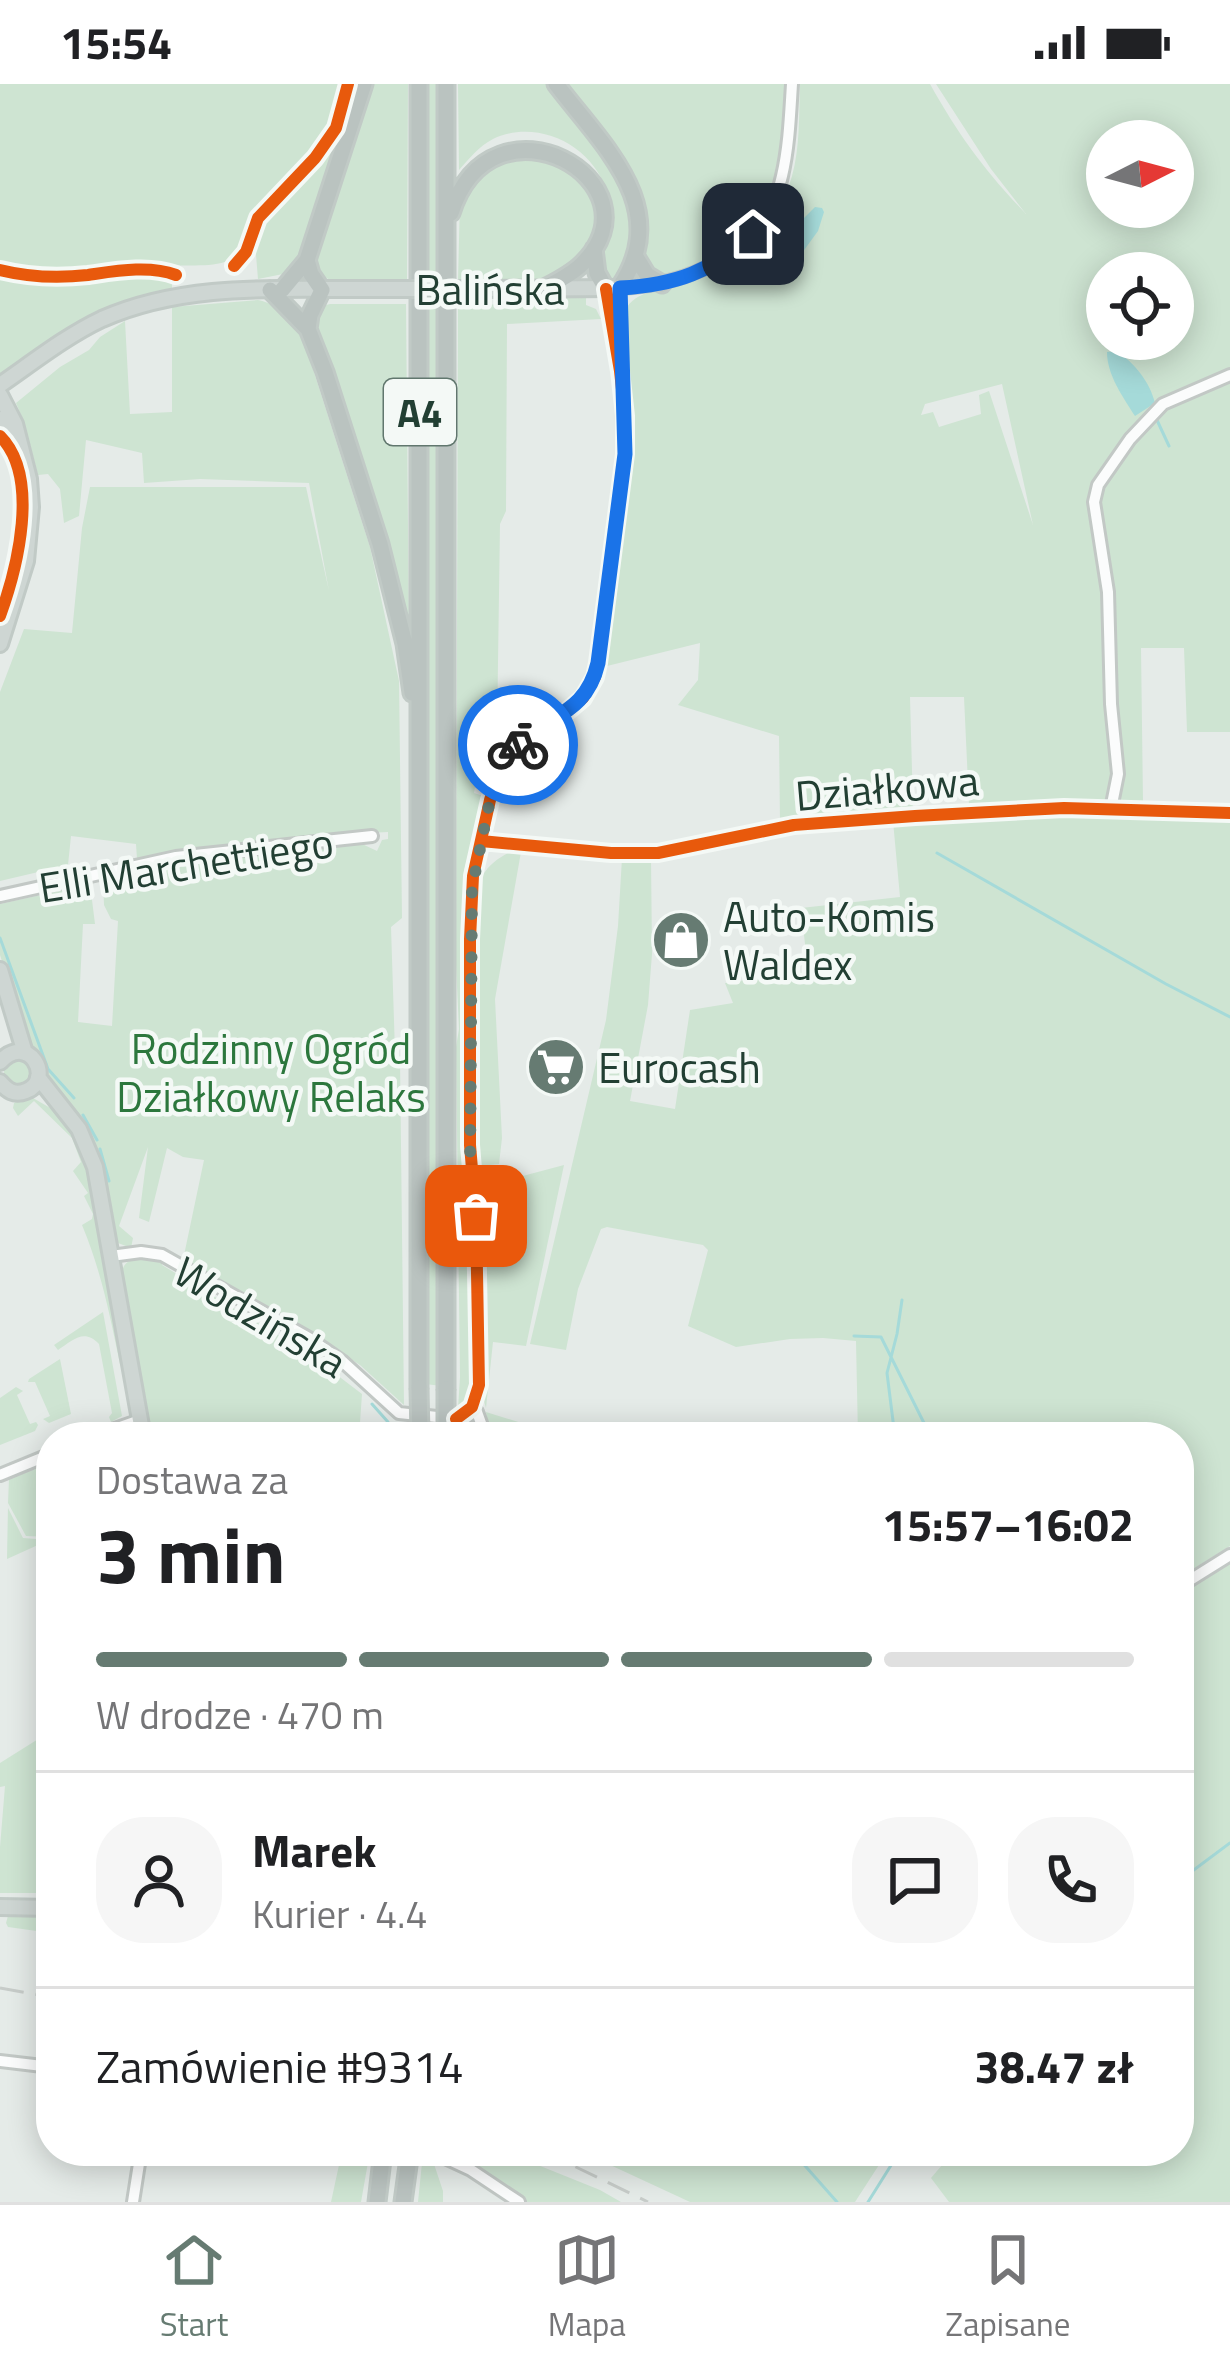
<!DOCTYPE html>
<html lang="pl">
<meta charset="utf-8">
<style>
:root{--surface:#fff;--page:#f6f6f6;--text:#202124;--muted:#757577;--line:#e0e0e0;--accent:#667b72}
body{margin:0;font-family:"Titillium Web",sans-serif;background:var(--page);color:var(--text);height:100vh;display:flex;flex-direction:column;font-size:45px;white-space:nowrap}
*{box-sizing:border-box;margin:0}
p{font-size:39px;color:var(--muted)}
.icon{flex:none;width:66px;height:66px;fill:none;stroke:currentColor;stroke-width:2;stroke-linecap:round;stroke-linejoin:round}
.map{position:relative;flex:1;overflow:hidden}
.details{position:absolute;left:36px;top:1338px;width:1158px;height:744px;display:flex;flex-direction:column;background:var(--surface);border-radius:48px;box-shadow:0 6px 30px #0003}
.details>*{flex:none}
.needle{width:78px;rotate:84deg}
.tools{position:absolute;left:1086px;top:36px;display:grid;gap:24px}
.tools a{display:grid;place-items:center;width:108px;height:108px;border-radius:50%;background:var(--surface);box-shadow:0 6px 30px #0003;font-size:60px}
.pin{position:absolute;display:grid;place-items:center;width:102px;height:102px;color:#fff;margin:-51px;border-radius:24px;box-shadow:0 6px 18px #0006}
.courier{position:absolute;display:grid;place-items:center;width:120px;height:120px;margin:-60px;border:9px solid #1a73e8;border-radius:50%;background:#fff;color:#222;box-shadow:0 3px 15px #0007}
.summary em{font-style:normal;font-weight:700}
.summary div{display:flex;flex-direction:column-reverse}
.summary{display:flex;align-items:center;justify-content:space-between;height:204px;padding:0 60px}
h1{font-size:78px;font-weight:700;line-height:90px}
.bar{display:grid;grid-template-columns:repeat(4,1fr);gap:18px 12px;align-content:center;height:144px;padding:0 60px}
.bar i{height:15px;border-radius:9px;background:var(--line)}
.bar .on{background:var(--accent)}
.bar p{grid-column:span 4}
.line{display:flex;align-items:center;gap:30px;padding:0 60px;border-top:3px solid var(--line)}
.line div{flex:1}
.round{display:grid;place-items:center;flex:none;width:126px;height:126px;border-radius:48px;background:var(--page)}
.status{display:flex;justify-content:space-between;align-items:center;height:84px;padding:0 60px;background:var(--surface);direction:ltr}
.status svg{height:33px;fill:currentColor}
.tab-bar{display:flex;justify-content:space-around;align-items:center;height:168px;border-top:3px solid var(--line);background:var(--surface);font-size:33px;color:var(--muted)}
.tab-bar a{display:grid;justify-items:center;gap:6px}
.tab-bar .on{color:var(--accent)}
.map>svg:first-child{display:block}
.green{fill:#cee4d2;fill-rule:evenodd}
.water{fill:#a5dad9}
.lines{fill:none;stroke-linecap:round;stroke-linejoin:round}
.stream{stroke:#a5dad9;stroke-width:3}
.minor-casing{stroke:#c2c8c5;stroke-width:16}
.major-casing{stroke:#c1cac6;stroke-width:20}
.highway-casing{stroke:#c1cac6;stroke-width:21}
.minor{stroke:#fbfcfc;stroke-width:10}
.major{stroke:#ced6d3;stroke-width:14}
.highway{stroke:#bac3c0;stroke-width:15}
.rail{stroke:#c7ccc9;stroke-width:3;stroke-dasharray:24 12;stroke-linecap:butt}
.major-bridge-casing{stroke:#c1cac6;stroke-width:20;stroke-linecap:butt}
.highway-bridge-casing{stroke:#c1cac6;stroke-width:21;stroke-linecap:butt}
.major-bridge{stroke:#ced6d3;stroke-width:14}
.highway-bridge{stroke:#bac3c0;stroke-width:15}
.cycleway-casing{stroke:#f4f9f6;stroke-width:20}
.cycleway{stroke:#e8590c;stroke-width:12}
.done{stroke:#667b72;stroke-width:12;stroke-dasharray:0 21.6}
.route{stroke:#1a73e8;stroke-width:15}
.labels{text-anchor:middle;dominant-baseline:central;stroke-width:9;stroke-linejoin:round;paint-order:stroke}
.shield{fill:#f4f9f6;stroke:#61776e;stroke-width:3}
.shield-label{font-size:39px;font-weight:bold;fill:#223f33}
.street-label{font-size:42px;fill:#223f33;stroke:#f4f9f6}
.poi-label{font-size:42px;fill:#223f33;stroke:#f4f9f6;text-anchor:start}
.park-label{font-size:42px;fill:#2c773d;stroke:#f4f9f6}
</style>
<div class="status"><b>15:54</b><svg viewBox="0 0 49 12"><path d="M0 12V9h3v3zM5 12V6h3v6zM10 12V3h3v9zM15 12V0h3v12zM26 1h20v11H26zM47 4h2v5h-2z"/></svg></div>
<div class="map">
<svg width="1230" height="2118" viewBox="0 0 1230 2118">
<rect width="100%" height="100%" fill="#e5ebe8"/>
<!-- green -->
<path class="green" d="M0 0H357L302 172 283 190 258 195 255 159 248 157C235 187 202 180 172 182V205L169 208 109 224 0 293Z
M368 0H408L407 198 334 199 322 191 313 173Z
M426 0H440V196L425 197Z
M458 0H547L616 90 634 134 627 182 615 194 606 197C604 189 600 178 600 170 600 148 614 129 606 106 592 61 537 34 493 55 479 62 469 75 459 86Z
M567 0H788C779 103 777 163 663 193 633 177 651 149 643 118 632 79 591 34 567 0Z
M800 0H930C959 52 985 87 1026 130L991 85 936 0H1230V648H1187L1184 564H1141L1143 718 1118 716 1120 689 1113 549 1108 548 1112 717 969 721 964 613H910L913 723 780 738 779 652 678 621 698 596 700 559 607 582 633 355 628 292 627 223C640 205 666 205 686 199 737 185 777 144 792 92 800 64 799 30 800 0ZM1107 57H1173V123H1107ZM1107 189H1173V255H1107ZM1002 300 1033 441 989 307 979 311 981 330 939 343 933 328 921 331 925 320Z
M529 59C610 66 620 170 544 197 523 205 481 197 458 196L460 117 470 93 513 62Z
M542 213 586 214V221L596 225 601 235 507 240 506 427 500 440 497 648 559 623 516 650 494 675 485 706 475 703 474 709 483 712 464 787 468 791 460 865V1062L468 1128 474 1277 473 1306 467 1320 458 1325 460 1293 456 963 459 945 456 881 458 221 541 220Z
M425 215H440L442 1302 425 1300Z
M258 216C282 221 296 239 305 260L370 463 399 597 402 834 391 843 395 968 400 974 404 1321 360 1281 273 1225 183 1176 204 1076 183 1073 167 1064 149 1138 139 1134 148 1063 119 1142 133 1154 131 1164 118 1159 100 1077 91 1055 72 1025 49 1001 30 965 0 871V820L90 800 95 840H83L78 938 112 942 118 837 111 835 104 821 103 795C179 773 261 769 339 759H360L377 767 382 756 388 755V748L330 751 137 775 136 760 71 752 68 781 0 797V608L24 545 72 549 82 444 90 403H306L329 507 309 399 200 395 144 399 142 369 86 356 79 432 64 439 60 405 48 390 38 391 24 338 16 319 60 283 89 266 100 253 125 237 130 330 172 328V223Z
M330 220H406L409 554 387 458 318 256 317 236 322 222Z
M1115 730 1230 734V1462L1179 1494V1353H858L856 1257 823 1254 790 1255 736 1263 688 1242 708 1166 703 1161 607 1143 601 1145 578 1205 566 1266 530 1260 606 936 618 842 622 774H651L652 870 648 921 630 1017 675 1025 690 926 733 919 725 899 808 887 801 824 900 813 893 737Z
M512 767 521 768 495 915 502 1054 499 1080 481 1082 476 1079 475 858 479 803C482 785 496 775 512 767Z
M4 988a14 14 0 1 1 28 0a14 14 0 1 1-28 0Z
M24 1013 33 1014 59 1029 72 1044 90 1084 125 1279 120 1280C110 1232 101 1186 82 1141L92 1135 93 1130 84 1112 88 1109 73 1087 81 1078 72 1054 34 1017 18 1032 13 1024 14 1019Z
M564 1081 526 1262 493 1258 486 1324 484 1317 488 1291 482 1095 519 1093Z
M137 1173 162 1178V1181L308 1269 362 1310 359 1353H148L122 1189C123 1179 129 1177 137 1173Z
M103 1228 122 1332 111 1338 109 1333 112 1329 99 1260C84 1244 73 1256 58 1266L54 1261Z
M60 1275 71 1330 49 1339 43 1335 50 1332 35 1298H28L29 1295Z
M16 1303 23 1307 17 1311 30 1340 36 1338 38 1341 35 1347 0 1361V1314Z
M486 1328 547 1347 545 1353H494L488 1345Z
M49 1380 51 1453 26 1452 8 1419 9 1395Z
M8 1424 23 1454 49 1456 7 1475Z
M1230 1477V2118H949L931 2094 954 2067H1179V1509Z
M51 1647V1809H0V1763L5 1702 0 1703V1679Z
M16 1829 51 1830V1849L8 1843 6 1839 8 1832Z
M342 2067H370L361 2118H331Z
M437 2067H503L600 2106 621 2118H524L472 2085Z
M580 2067H888L855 2118H690Z
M423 2069 431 2071 443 2107V2118H418Z"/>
<!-- water -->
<path class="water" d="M815 123 822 124 824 128 818 147 802 169 793 168 789 160 801 137Z
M1116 267C1134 278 1150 298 1155 319L1135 332C1123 313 1107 291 1107 268Z"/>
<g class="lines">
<!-- stream -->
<path class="stream" d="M1156 334 1169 362
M1118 718 1148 719
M1163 719 1230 722
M937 769 1166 900 1230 933
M0 854 48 985 74 1014
M83 1031 97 1056
M100 1065 109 1097
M854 1252 881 1253 931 1353
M372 1320 388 1338V1353
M895 1353 887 1289 897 1250 902 1216
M1179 1797 1230 1759
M792 2067 837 2118
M868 2118 900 2067"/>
<defs>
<path id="minor" d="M621 259 619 204C690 201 766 168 782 92 789 62 790 31 792 0
M1111 725 1118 690 1111 620 1108 508 1094 418 1098 401 1130 355 1163 320 1230 291
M481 757 611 769H658L794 741 915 732 1064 724 1230 729
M0 812 176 773 372 752
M111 1172 141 1168 162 1171 309 1254 342 1277 399 1329 456 1335 481 1353
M472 1323 477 1328 486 1353
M456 1335 472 1323 479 1301 476 1133 470 1061V855L473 792 490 716 503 678 523 655 564 630 583 614 595 593 598 579 625 370V332L620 287 606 205
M92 1353 140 1336
M0 1391 51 1370
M1179 1503 1230 1471
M0 1977 51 1983
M430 2067 471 2086 519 2118
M133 2118 141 2067"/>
<path id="major" d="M482 205 615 204
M0 301C32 279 66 252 102 235 188 197 284 206 377 205
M0 311 15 340 29 395 31 423 26 477 0 560
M0 335 17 354
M0 886 25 969
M0 978C29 947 55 996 26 1007 14 1012 7 1006 0 998
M38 993 79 1045 95 1083 143 1353
M0 1823 51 1824"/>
<path id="highway" d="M419 0V1304
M556 0C603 62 674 124 619 204
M451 129C492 0 665 98 582 180 571 191 556 198 543 205
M594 165 597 189 606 205
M636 173 647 191 662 200
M307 176 311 190 322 206 310 231 308 245
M270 206 308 245 325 288 380 460 405 560 412 609
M282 206 307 176 364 0
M446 1305V0
M377 2118 383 2067
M403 2118 410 2067"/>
</defs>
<!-- minor casing -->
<use href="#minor" class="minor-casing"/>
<!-- major casing -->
<use href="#major" class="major-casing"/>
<!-- highway casing -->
<use href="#highway" class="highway-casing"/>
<!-- minor -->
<use href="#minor" class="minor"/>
<!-- major -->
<use href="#major" class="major"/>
<!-- highway -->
<use href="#highway" class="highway"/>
<!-- rail -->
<path class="rail" d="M0 1904 51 1913
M543 2067 648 2118"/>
<defs>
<path id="major-bridge" d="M377 205H482"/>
<path id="highway-bridge" d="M419 1304 420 1353
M446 1353V1305"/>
</defs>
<!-- major-bridge casing -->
<use href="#major-bridge" class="major-bridge-casing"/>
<!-- highway-bridge casing -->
<use href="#highway-bridge" class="highway-bridge-casing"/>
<!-- major-bridge -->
<use href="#major-bridge" class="major-bridge"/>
<!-- highway-bridge -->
<use href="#highway-bridge" class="highway-bridge"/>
<defs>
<path id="cycleway" d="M234 182 246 168 258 134 315 74 336 44 348 0
M0 186C28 193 60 194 88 191 116 187 149 181 176 191
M0 352C41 393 17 485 0 532
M481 757 611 769H658L794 741 915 732 1064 724 1230 729
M456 1335 472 1323 479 1301 476 1133 470 1061V855L473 792 490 716 503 678 523 655 564 630 583 614 595 593 598 579 625 370V332L620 287 606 205"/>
</defs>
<!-- cycleway casing -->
<use href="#cycleway" class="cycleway-casing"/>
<!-- cycleway -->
<use href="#cycleway" class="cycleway"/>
</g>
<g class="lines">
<!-- done -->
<path class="done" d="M476 1132 470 1088 472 804 490 716 503 678 518 661"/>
<!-- route -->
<path class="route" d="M518 661C550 630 586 630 598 579L625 370 620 204C676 201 711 188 753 150"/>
</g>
<!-- icons -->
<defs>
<symbol id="shop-disc" viewBox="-11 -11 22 22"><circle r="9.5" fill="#667b72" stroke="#f4f9f6"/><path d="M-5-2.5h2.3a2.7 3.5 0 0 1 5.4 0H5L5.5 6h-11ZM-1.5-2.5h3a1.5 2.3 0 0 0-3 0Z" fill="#fff"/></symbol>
<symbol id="supermarket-disc" viewBox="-11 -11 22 22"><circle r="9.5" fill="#667b72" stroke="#f4f9f6"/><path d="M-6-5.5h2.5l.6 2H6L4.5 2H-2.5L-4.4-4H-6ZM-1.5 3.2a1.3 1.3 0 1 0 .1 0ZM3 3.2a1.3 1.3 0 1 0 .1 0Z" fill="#fff"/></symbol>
</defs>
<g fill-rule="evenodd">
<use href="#shop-disc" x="648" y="823" width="66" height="66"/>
<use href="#supermarket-disc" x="523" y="950" width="66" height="66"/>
</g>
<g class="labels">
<!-- shield labels -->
<rect class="shield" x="384" y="295" width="72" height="66" rx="9"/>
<g class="shield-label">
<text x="420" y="328">A4</text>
</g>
<!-- street labels -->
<g class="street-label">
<text x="490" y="205">Balińska</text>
<text transform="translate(887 703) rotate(-5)">Działkowa</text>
<text transform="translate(186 780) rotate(-9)">Elli Marchettiego</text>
<text transform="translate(261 1232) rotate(31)">Wodzińska</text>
</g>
<!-- poi labels -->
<g class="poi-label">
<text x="723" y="832">Auto-Komis<tspan x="723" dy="48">Waldex</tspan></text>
<text x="598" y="983">Eurocash</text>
</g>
<!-- park labels -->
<g class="park-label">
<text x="271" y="964">Rodzinny Ogród<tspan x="271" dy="48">Działkowy Relaks</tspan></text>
</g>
</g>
</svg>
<div class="tools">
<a><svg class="needle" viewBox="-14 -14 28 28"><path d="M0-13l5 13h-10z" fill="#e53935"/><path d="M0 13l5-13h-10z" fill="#757577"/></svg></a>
<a><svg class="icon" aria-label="locate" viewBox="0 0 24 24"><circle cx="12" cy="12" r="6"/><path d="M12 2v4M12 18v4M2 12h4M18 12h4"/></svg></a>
</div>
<div class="pin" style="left:476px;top:1132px;background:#ea580c"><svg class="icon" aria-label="bag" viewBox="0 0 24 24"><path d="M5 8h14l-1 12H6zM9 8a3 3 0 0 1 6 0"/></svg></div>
<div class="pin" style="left:753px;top:150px;background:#1f2937"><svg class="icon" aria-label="home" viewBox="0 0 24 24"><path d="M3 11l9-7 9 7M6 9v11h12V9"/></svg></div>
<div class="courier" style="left:518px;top:661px"><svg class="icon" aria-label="bike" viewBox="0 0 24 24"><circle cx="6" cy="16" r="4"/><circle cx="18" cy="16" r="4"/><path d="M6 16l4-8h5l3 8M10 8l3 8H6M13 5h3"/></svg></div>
<section class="details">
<div class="summary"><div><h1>3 min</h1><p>Dostawa za</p></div><em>15:57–16:02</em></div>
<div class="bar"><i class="on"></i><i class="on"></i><i class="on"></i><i></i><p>W drodze · 470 m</p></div>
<div class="line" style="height:216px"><a class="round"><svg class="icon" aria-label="person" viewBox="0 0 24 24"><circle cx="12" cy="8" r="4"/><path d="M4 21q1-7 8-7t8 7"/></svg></a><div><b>Marek</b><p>Kurier · 4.4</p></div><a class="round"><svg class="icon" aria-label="chat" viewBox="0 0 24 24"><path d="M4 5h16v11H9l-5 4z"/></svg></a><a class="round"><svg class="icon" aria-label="phone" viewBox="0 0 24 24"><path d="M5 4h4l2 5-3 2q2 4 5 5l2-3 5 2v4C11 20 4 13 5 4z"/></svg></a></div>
<div class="line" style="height:156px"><div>Zamówienie #9314</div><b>38.47 zł</b></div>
</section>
</div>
<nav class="tab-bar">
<a class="on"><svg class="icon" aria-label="home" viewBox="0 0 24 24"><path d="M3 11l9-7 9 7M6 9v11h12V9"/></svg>Start</a>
<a><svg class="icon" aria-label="map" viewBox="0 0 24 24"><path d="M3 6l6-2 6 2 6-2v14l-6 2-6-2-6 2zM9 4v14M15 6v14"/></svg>Mapa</a>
<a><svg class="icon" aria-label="saved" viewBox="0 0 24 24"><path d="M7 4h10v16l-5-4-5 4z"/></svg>Zapisane</a>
</nav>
